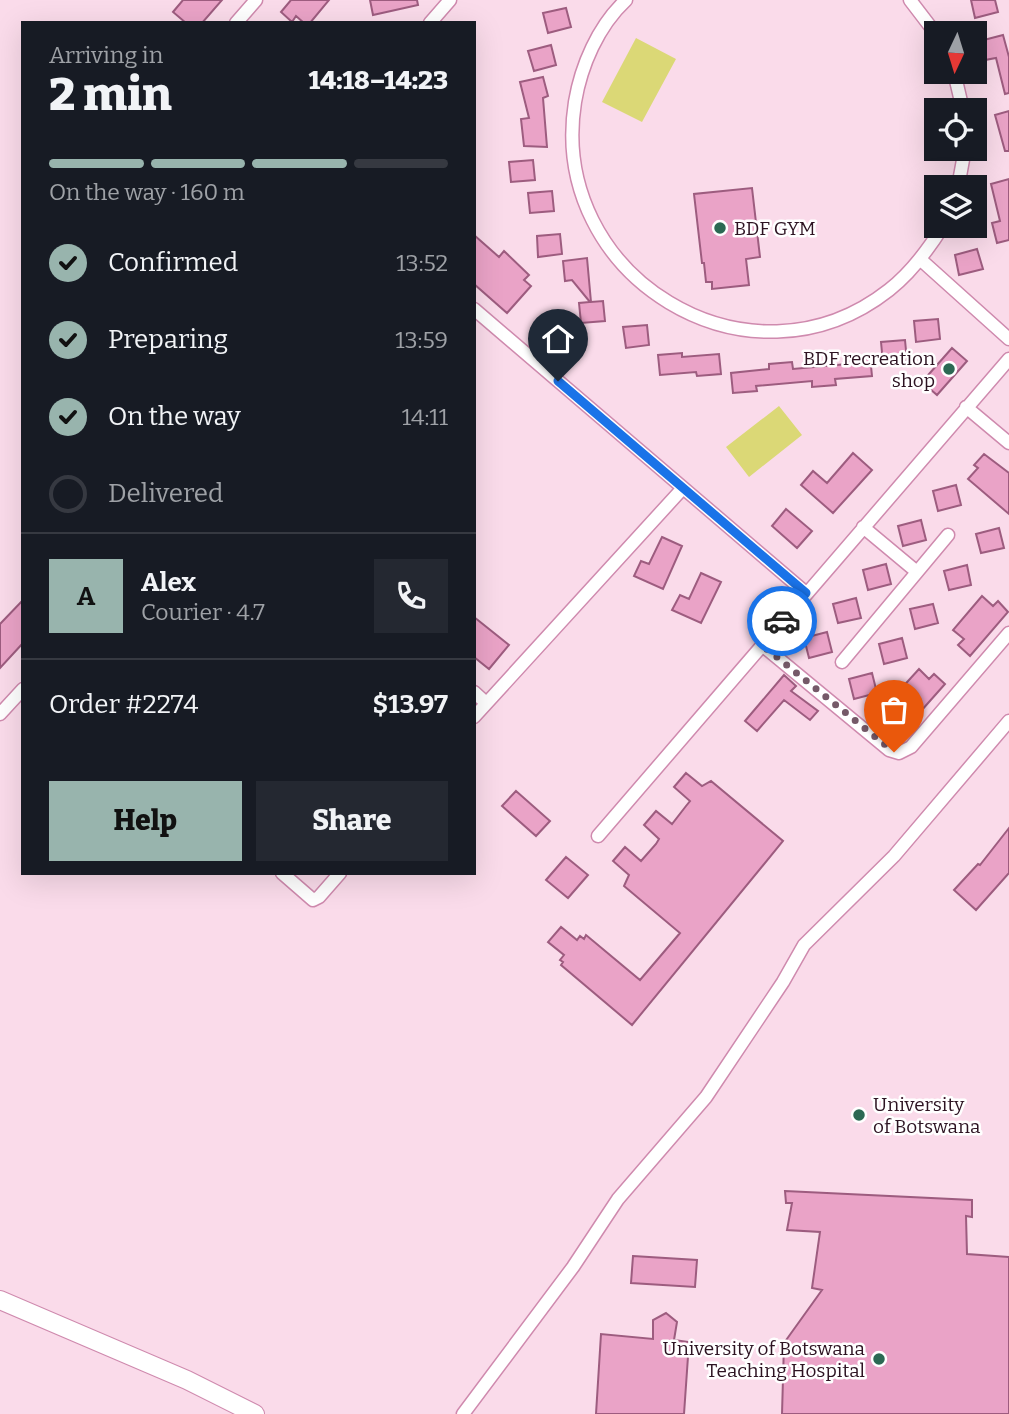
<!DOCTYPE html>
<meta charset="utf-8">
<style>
:root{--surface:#171b24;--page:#242831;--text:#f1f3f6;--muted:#9ea1a6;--line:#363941;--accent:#98b4ad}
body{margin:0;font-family:Bitter,serif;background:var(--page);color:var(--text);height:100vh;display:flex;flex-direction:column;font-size:26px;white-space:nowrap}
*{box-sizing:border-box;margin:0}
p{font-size:23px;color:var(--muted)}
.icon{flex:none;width:38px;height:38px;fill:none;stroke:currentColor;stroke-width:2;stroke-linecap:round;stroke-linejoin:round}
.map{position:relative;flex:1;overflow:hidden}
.details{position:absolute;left:21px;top:21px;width:455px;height:854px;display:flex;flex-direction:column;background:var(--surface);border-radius:0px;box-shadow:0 7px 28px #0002}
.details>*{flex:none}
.needle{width:46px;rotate:184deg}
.controls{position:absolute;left:924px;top:21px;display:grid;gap:14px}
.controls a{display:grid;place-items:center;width:63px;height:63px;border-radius:0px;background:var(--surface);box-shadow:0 7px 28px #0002;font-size:35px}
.pin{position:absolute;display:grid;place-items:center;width:60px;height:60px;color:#fff;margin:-72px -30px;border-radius:50% 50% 50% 0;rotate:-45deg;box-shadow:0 0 7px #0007}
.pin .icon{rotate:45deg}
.courier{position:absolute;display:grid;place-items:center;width:70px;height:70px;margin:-35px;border:5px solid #1a73e8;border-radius:50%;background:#fff;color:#222;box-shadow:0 2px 9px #0007}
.headline em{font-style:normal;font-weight:800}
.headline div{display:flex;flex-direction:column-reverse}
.headline{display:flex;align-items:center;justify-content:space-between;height:119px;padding:0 28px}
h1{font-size:46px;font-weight:800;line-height:52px}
.bar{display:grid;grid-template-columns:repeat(4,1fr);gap:10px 7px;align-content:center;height:84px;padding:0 28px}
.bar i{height:9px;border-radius:5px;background:var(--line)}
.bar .selected{background:var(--accent)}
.bar p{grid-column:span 4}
.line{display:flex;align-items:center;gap:18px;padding:0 28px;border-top:2px solid var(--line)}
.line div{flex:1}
.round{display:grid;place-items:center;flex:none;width:74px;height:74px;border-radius:0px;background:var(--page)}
ol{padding:0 28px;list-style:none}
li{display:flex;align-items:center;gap:21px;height:77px}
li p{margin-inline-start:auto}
li .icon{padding:7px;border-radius:50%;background:var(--accent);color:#111;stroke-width:4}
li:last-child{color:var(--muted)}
li i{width:38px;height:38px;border:4px solid var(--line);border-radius:50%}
.primary-button{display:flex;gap:14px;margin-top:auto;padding:14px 28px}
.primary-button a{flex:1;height:80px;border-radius:0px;background:var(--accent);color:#111;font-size:28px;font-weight:800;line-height:80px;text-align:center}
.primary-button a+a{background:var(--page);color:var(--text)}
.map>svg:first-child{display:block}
.green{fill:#dbd876}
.building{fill:#eaa3c7;stroke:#9d5c7f;stroke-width:2}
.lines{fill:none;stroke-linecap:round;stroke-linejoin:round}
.street-casing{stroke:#cf8aae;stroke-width:15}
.secondary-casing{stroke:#cf8aae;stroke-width:20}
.street{stroke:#fff;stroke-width:12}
.secondary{stroke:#fff;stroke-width:18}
.done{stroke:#755968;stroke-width:7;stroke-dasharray:0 12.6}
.route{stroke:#1a73e8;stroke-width:9}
.poi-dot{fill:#2c6853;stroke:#fff;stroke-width:2.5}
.labels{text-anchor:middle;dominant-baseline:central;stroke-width:5;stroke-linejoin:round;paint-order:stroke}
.poi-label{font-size:19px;fill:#2d1322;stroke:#fff;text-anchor:start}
</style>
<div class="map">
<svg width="1009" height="1414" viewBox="0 0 1009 1414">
<rect width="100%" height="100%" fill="#fadbea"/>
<!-- green -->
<path class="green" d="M636 38 676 59 642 122 602 102Z
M779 406 802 435 749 477 726 447Z"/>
<!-- building -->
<path class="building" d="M183 0H222L202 23H186L173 12Z
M291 0H329L310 23H304L296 16 292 22 281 12Z
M370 0H417L418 5 373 15Z
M971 0H995L998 12 975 18Z
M566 8 571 27 548 33 543 13Z
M1003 35 1009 57V93L1005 94 996 58 985 60 980 41Z
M551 45 556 65 534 71 528 51Z
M543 77 548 96 543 98 547 147 524 146 521 119 529 118 520 82Z
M1009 111V151H1005L995 115Z
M533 160 535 180 511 182 509 162Z
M1009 179V240L997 243 992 223 1000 221 991 184Z
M752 188 760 257 746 259 749 285 712 289V282H706L704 263H702L694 194Z
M552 191 554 211 530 213 528 193Z
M560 234 562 254 538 257 537 236Z
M474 235 499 257 504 251 529 275 524 280 531 286 507 313 474 284Z
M977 249 983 269 959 275 955 255Z
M587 258 591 302 603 301 605 321 581 323 579 303 590 302 572 280 565 281 563 261Z
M938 319 940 339 916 342 914 321Z
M647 325 649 345 626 348 623 327Z
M905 340 907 361 883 363 881 342Z
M952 348 967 361 937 395 922 382Z
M682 353V357L719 354 721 374 697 376 696 372 660 375 658 355Z
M870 356 872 376 835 379 836 385 812 387V381L756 386 757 391 733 393 731 373 769 369V364L792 362 793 369 847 364V358Z
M853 453 872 470 833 513 801 485 813 471 827 483Z
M984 454 1009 473V514L968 479 978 468 974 465Z
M956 485 961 505 938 511 933 491Z
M786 509 812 531 797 548 772 526Z
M921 520 926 540 903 546 898 526Z
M999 528 1004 548 981 553 976 534Z
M662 537 682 546 663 589 634 576 641 561 649 564Z
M886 564 891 584 868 590 863 570Z
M967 565 971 585 949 590 944 571Z
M701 573 721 582 701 623 672 610 680 595 689 599Z
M982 596 993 606 998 601 1008 612 970 656 958 645 964 639 953 630Z
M856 598 861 618 838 623 833 604Z
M23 600V643L0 668V624Z
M933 604 938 623 915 629 910 609Z
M474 617 509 645 489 669 474 657Z
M827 632 832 652 809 658 804 638Z
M902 638 907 658 884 664 879 644Z
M919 669 929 679 934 674 945 684 905 729 893 719 899 713 888 703Z
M872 673 877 693 854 699 849 679Z
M784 675 796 686 791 691 818 711 810 720 784 700 757 731 745 721Z
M686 773 702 786 711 781 783 841 632 1025 561 965 563 962 560 960 564 955 548 942 561 927 577 940 580 936 584 939 586 935 640 980 680 933 624 886 629 875 613 861 625 847 641 861 656 844 659 839 644 825 656 811 672 824 686 806 690 801 674 787Z
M516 791 550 821 536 836 502 806Z
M1009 828V873L976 910 954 890 978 864 980 865Z
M566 857 588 875 568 898 546 880Z
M785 1191 972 1200V1217L966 1216 967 1254 1009 1257V1414H782L784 1343 822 1290 812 1288 820 1232 787 1230 792 1203H786Z
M633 1256 697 1260 695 1287 631 1283Z
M666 1313 677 1322 674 1340 689 1342 684 1414H596L601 1334 653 1339V1320Z"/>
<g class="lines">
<defs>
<path id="street" d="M626 0C598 26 581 66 575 102 547 276 749 400 889 290 912 272 928 250 943 226
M910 0 936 34
M236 23 256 0
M430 23 450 0
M954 72 963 110
M958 187 965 149
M921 260 1009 339
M474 309 806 593
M966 407 1009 443
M863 527 917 572
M762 645 889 750 899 753 911 747 1009 633
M842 662 948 535
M474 692 486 703
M0 714 23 689
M474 717 683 488
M598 836 1009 359
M282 873 313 900 319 897 340 873
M463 1414 573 1267 618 1199 706 1097 783 982 804 945 894 856 1009 721"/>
<path id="secondary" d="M0 1300 187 1380 255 1414"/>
</defs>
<!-- street casing -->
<use href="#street" class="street-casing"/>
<!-- secondary casing -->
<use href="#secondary" class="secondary-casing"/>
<!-- street -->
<use href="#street" class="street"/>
<!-- secondary -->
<use href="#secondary" class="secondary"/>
</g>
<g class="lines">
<!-- done -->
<path class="done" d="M782 621 762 645 894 752"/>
<!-- route -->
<path class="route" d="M558 381 806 593 782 621"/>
</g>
<!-- markers -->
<g class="poi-dot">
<circle cx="720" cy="228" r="7"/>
<circle cx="949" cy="369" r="7"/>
<circle cx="859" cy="1115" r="7"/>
<circle cx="879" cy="1359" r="7"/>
</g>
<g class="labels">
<!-- poi labels -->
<g class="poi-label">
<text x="734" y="228">BDF GYM</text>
<text x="935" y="358" text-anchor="end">BDF recreation<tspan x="935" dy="22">shop</tspan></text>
<text x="873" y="1104">University<tspan x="873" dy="22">of Botswana</tspan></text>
<text x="865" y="1348" text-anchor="end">University of Botswana<tspan x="865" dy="22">Teaching Hospital</tspan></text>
</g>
</g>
</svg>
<div class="controls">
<a><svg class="needle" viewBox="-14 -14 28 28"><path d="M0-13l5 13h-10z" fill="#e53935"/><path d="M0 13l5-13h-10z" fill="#9ea1a6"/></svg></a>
<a><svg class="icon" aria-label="locate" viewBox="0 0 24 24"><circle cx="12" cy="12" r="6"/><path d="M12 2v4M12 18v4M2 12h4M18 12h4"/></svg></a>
<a><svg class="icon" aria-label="layers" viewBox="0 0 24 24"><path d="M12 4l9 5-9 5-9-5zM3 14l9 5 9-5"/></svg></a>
</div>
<div class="pin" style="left:894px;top:752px;background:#ea580c"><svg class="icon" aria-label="bag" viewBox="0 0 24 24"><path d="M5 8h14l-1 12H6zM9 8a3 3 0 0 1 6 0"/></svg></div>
<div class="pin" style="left:558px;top:381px;background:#1f2937"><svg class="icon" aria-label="home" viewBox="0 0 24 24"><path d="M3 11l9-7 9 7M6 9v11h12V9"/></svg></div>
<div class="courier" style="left:782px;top:621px"><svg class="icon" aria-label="car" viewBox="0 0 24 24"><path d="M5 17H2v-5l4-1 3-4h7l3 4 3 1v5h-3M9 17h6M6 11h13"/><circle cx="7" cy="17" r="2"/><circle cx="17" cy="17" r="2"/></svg></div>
<section class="details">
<div class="headline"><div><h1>2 min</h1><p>Arriving in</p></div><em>14:18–14:23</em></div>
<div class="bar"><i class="selected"></i><i class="selected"></i><i class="selected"></i><i></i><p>On the way · 160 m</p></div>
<ol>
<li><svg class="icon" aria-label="check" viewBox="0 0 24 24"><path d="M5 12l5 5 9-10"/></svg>Confirmed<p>13:52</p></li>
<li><svg class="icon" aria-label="check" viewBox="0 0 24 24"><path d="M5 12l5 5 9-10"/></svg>Preparing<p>13:59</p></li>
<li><svg class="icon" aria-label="check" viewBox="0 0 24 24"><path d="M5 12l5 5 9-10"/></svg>On the way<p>14:11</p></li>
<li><i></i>Delivered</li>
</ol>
<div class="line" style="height:126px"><b class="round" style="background:var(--accent);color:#111">A</b><div><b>Alex</b><p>Courier · 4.7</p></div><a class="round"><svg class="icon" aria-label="phone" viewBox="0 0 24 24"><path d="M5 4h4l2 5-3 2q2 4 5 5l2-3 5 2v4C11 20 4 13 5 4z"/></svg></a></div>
<div class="line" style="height:91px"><div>Order #2274</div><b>$13.97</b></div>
<div class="primary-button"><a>Help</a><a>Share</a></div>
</section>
</div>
